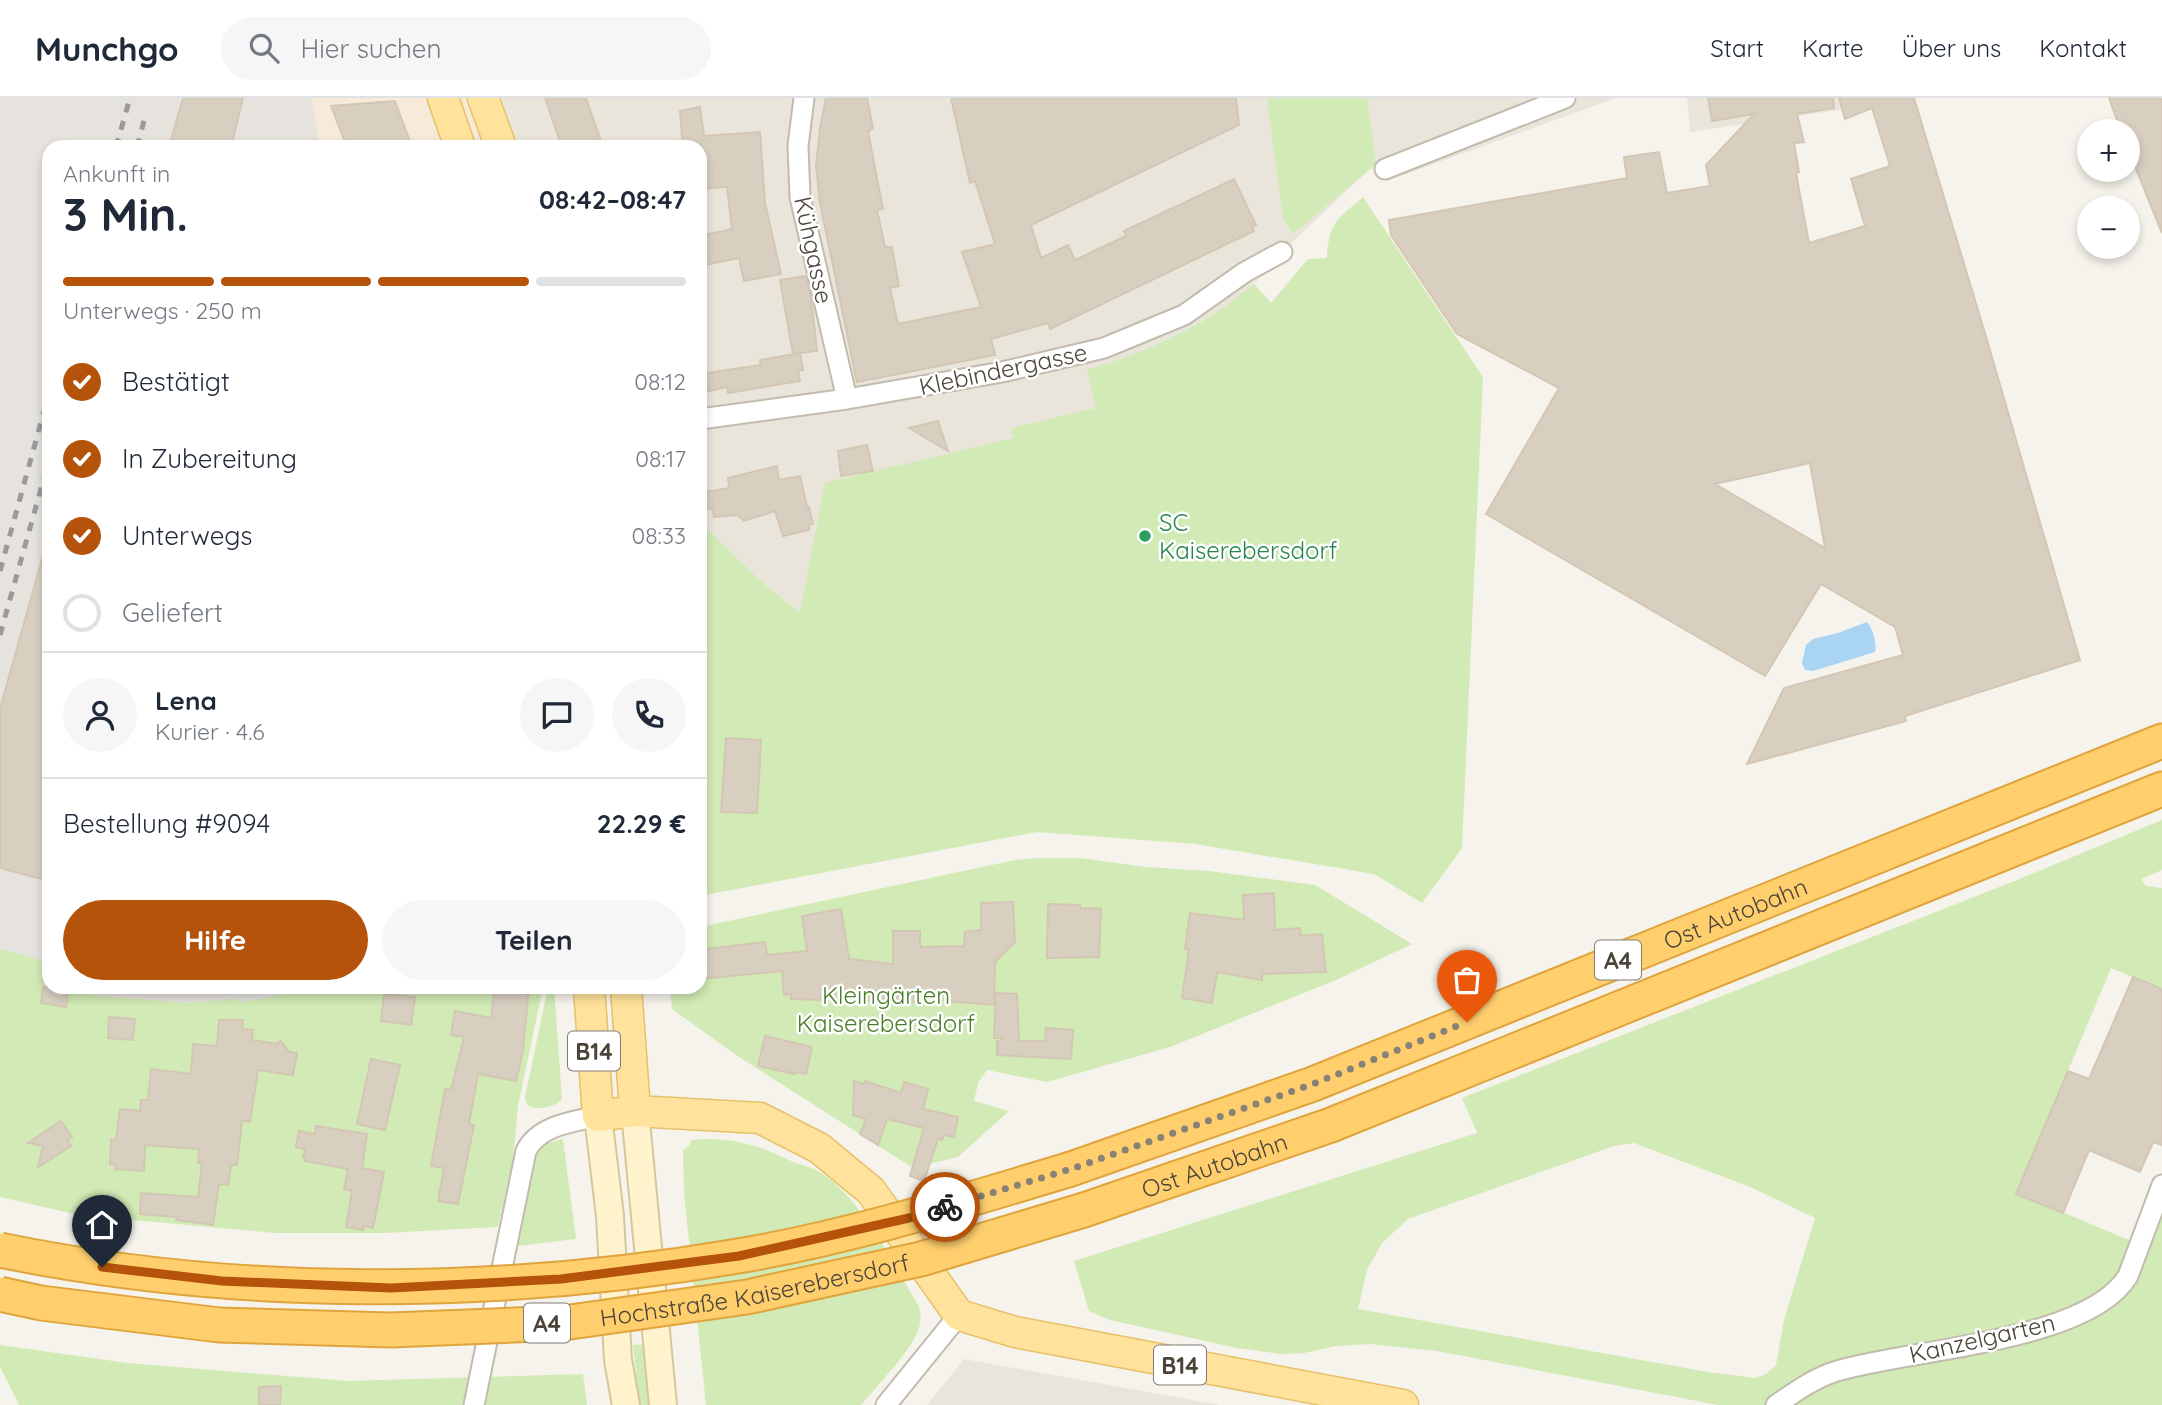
<!DOCTYPE html>
<html lang="de">
<meta charset="utf-8">
<style>
:root{--surface:#fff;--page:#f6f6f7;--text:#1f2937;--muted:#747a83;--line:#e0e1e3;--accent:#b45309}
body{margin:0;font-family:Quicksand,sans-serif;background:var(--page);color:var(--text);height:100vh;display:flex;flex-direction:column;font-size:26px;white-space:nowrap}
*{box-sizing:border-box;margin:0}
p{font-size:23px;color:var(--muted)}
.icon{flex:none;width:38px;height:38px;fill:none;stroke:currentColor;stroke-width:2;stroke-linecap:round;stroke-linejoin:round}
.map{position:relative;flex:1;overflow:hidden}
.side{position:absolute;left:42px;top:42px;width:665px;height:854px;display:flex;flex-direction:column;background:var(--surface);border-radius:21px;box-shadow:0 4px 10px #0003}
.side>*{flex:none}
.tools{position:absolute;left:2077px;top:21px;display:grid;gap:14px}
.tools a{display:grid;place-items:center;width:63px;height:63px;border-radius:50%;background:var(--surface);box-shadow:0 4px 10px #0003;font-size:35px}
.pin{position:absolute;display:grid;place-items:center;width:60px;height:60px;color:#fff;margin:-72px -30px;border-radius:50% 50% 50% 0;rotate:-45deg;box-shadow:0 0 7px #0007}
.pin .icon{rotate:45deg}
.courier{position:absolute;display:grid;place-items:center;width:70px;height:70px;margin:-35px;border:5px solid #b45309;border-radius:50%;background:#fff;color:#222;box-shadow:0 2px 9px #0007}
.head em{font-style:normal;font-weight:800}
.head div{display:flex;flex-direction:column-reverse}
.head{display:flex;align-items:center;justify-content:space-between;height:119px;padding:0 21px}
h1{font-size:46px;font-weight:800;line-height:52px}
.bar{display:grid;grid-template-columns:repeat(4,1fr);gap:10px 7px;align-content:center;height:84px;padding:0 21px}
.bar i{height:9px;border-radius:5px;background:var(--line)}
.bar .active{background:var(--accent)}
.bar p{grid-column:span 4}
.line{display:flex;align-items:center;gap:18px;padding:0 21px;border-top:2px solid var(--line)}
.line div{flex:1}
.round{display:grid;place-items:center;flex:none;width:74px;height:74px;border-radius:37px;background:var(--page)}
ol{padding:0 21px;list-style:none}
li{display:flex;align-items:center;gap:21px;height:77px}
li p{margin-inline-start:auto}
li .icon{padding:7px;border-radius:50%;background:var(--accent);color:#fff;stroke-width:4}
li:last-child{color:var(--muted)}
li i{width:38px;height:38px;border:4px solid var(--line);border-radius:50%}
.action{display:flex;gap:14px;margin-top:auto;padding:14px 21px}
.action a{flex:1;height:80px;border-radius:42px;background:var(--accent);color:#fff;font-size:28px;font-weight:800;line-height:80px;text-align:center}
.action a+a{background:var(--page);color:var(--text)}
header{display:flex;align-items:center;gap:42px;box-sizing:border-box;height:98px;padding:0 35px;background:var(--surface);border-bottom:2px solid var(--line)}
header strong{font-size:33px}
nav{display:flex;gap:38px;margin-inline-start:auto;font-size:24px}
.search{width:490px;height:63px;background:var(--page);display:flex;align-items:center;gap:18px;box-sizing:border-box;padding:0 24px;border-radius:38px;color:var(--muted);font-size:26px}
.map>svg:first-child{display:block}
.residential{fill:#eae5da}
.commercial{fill:#f7ead8}
.industrial{fill:#e6e2dd}
.green{fill:#d2eab5;fill-rule:evenodd}
.parking{fill:#e5e3e0}
.water{fill:#a9d4f2}
.building{fill:#d8cfc1;stroke:#d3c7b4;stroke-width:2;fill-rule:evenodd}
.lines{fill:none;stroke-linecap:round;stroke-linejoin:round}
.street-casing{stroke:#c2bbae;stroke-width:23}
.secondary-casing{stroke:#d6c79b;stroke-width:30}
.primary-casing{stroke:#e6c16a;stroke-width:33}
.highway-casing{stroke:#e0a43c;stroke-width:37}
.street{stroke:#fff;stroke-width:19}
.secondary{stroke:#fff3cd;stroke-width:26}
.primary{stroke:#ffe39c;stroke-width:30}
.highway{stroke:#ffcf6e;stroke-width:33}
.rail{stroke:#9a9a9a;stroke-width:5;stroke-dasharray:9 9;stroke-linecap:butt}
.highway-bridge-casing{stroke:#e0a43c;stroke-width:37;stroke-linecap:butt}
.highway-bridge{stroke:#ffcf6e;stroke-width:33}
.done{stroke:#878178;stroke-width:7;stroke-dasharray:0 12.6}
.route{stroke:#b45309;stroke-width:9}
.leisure-dot{fill:#2e9e5b;stroke:#fff;stroke-width:2.5}
.labels{text-anchor:middle;dominant-baseline:central;stroke-width:5;stroke-linejoin:round;paint-order:stroke}
.shield{fill:#fff;stroke:#817c74;stroke-width:2}
.shield-label{font-size:23px;font-weight:bold;fill:#4b4439}
.street-label{font-size:24px;fill:#4b4439;stroke:#fff}
.leisure-label{font-size:24px;fill:#27864d;stroke:#fff;text-anchor:start}
.park-label{font-size:24px;fill:#4a7f2a;stroke:#fff}
</style>
<header>
<strong>Munchgo</strong>
<div class="search"><svg class="icon" aria-label="search" viewBox="0 0 24 24"><circle cx="10" cy="10" r="6"/><path d="M15 15l6 6"/></svg>Hier suchen</div>
<nav><a>Start</a><a>Karte</a><a>Über uns</a><a>Kontakt</a></nav>
</header>
<div class="map">
<svg width="2162" height="1307" viewBox="0 0 2162 1307">
<rect width="100%" height="100%" fill="#f6f3ec"/>
<!-- residential -->
<path class="residential" d="M498 0H1616L1387 83 1373 68 1282 154 1254 186 1229 207 1173 240 1122 262 1097 310 1012 330 1013 340 801 514 765 487 700 424V49H516Z
M1687 0H1871L1839 12 1690 34Z
M964 1261 1220 1307H927Z"/>
<!-- commercial -->
<path class="commercial" d="M312 0H498L516 49H320Z"/>
<!-- industrial -->
<path class="industrial" d="M0 0H312L320 49H49V864L0 851Z
M95 889H233L231 901 192 905 93 898Z"/>
<!-- green -->
<path class="green" d="M1267 0H1367L1376 66 1293 136 1283 120Z
M1363 99 1483 279 1462 750 1422 805 1374 776 1195 746 1037 734 700 798V424L765 487 800 514 825 385 1013 340 1011 330 1096 310 1087 272C1149 254 1204 228 1254 186L1271 205 1308 161 1327 160C1329 123 1337 122 1363 99Z
M2162 722V772L2141 781 2146 788 2162 790V891L2111 870 2017 1095 2131 1143 2162 1107V1307H1718L1437 1253 1370 1246 1336 1248 1304 1255 1281 1256 1237 1250 1110 1222 1089 1213 1074 1163 1477 1035 1462 1000 2012 784ZM1634 1045 1750 1089 1815 1120 1784 1222 1776 1267 1766 1276 1755 1280 1708 1274 1358 1211 1367 1172 1382 1145 1408 1121 1614 1048Z
M1039 760H1080L1146 769 1209 773 1315 787 1412 846 1336 882 1170 949 1047 984 987 972 978 985 974 1003 1009 1013 958 1059 913 1070 739 959 672 911 670 889H700V829L1015 762Z
M0 851 49 864V889H95L94 898 192 905 231 901 233 889H543L518 1008 513 1062 498 1129 385 1135H275L79 1117 0 1099Z
M548 889H554L562 1001C555 1009 537 1013 527 1007L525 999Z
M563 1041 576 1141 518 1148C522 1123 524 1067 542 1049 548 1044 555 1043 563 1041Z
M704 1041C740 1041 759 1048 791 1063 801 1067 812 1069 821 1075 861 1100 891 1163 916 1203 921 1212 922 1220 919 1230 912 1253 877 1287 861 1307H706L684 1095 683 1052 689 1048 691 1042Z
M644 1246 652 1307H639L633 1247Z
M0 1247 128 1265 348 1283 583 1276 587 1307H19L0 1269Z"/>
<!-- parking -->
<path class="parking" d="M233 889H324L243 904 231 901Z"/>
<!-- water -->
<path class="water" d="M1867 524C1873 530 1877 546 1875 554L1813 573 1805 572 1802 565 1806 547 1813 541 1838 535Z"/>
<!-- building -->
<path class="building" d="M183 0H243L231 49H169Z
M545 0H586L603 49H562Z
M826 0H867L873 30 868 34 883 111 877 112 885 149H892L899 188 890 190 898 226 981 209 962 154 995 146 975 83 970 85 951 0H1236L1239 27 1031 127 1041 160 1068 147 1075 162 1126 138 1124 133 1234 81 1256 127 1252 129 1254 133 1050 231 1048 225 991 241 995 257 857 284 820 105 816 68 820 30Z
M1708 0H1833L1834 10 1797 16 1804 44 1794 45 1799 74 1796 75 1809 145 1865 128 1851 81 1890 68 1872 10 1845 21 1839 0H1914L1987 242 2080 562 1905 618 1906 623 1747 666 1784 590 1903 557 1895 529 1821 486 1765 578 1486 416 1559 290 1457 236 1391 137 1389 122 1627 80 1624 59 1659 54 1667 95 1710 88 1706 67 1754 16 1712 23ZM1810 365 1825 450 1715 386Z
M2109 0H2162V135L2128 51V33H2121Z
M395 3 412 49H347L331 8Z
M700 9 704 38 760 34 765 105 781 176 744 183 739 160 700 168V138L732 131 727 89 700 91V49H683L680 13Z
M806 178 811 199 817 253 793 256 780 182Z
M800 255 803 272 798 273 800 283 728 295 727 289 700 295V276L761 267 760 262Z
M938 323 948 353 909 330Z
M867 347 873 373 841 378 838 353Z
M777 368 779 382 800 378 807 409H809L813 426 809 427V432L783 438 775 413 744 423 737 417 714 419 712 410 703 412 700 395 729 390 728 380Z
M44 454 49 455V783L0 770V611Z
M726 640 761 642 757 715 721 714Z
M1274 795 1275 832 1300 830 1301 838 1322 836 1326 874 1262 876V882L1217 874 1212 905 1182 900 1189 851H1185L1190 815 1244 822 1243 797Z
M1013 804 1015 844 995 864 994 907 933 902V905L791 901V896L784 897 782 873 700 881V852L765 844 767 857 807 853 802 818 841 811 849 861 893 866V833H920V849L964 848 965 834 981 832V805Z
M1048 806 1080 807V810L1101 811 1099 859 1047 860Z
M2133 879 2162 891V1047L2153 1044 2140 1074 2089 1052 2063 1115 2016 1096 2068 973 2089 981Z
M43 889H69L66 909 41 905Z
M495 889H529L523 952 516 983 478 976 469 1026 474 1027 458 1106 438 1103 444 1070 431 1068 445 991 451 992 464 939 451 937 455 913 491 920Z
M996 895 1017 896 1019 943H1045L1046 930 1073 932 1071 961 997 957V943H1001L1002 940H994Z
M384 896 415 899 411 927 381 923Z
M109 919 135 921 133 942 108 940Z
M219 922H243L242 931 253 932 252 942 276 946 281 943 289 954 297 955 293 977 258 972 250 1024 242 1022 237 1067H231L228 1087 219 1086 213 1127 176 1122 177 1119 140 1116 141 1095 198 1099 202 1066 198 1065 199 1051 145 1047 144 1073 115 1071 116 1067 110 1066 111 1041 116 1042 120 1011 140 1013 141 1002H148L151 971 191 976 193 946 217 948Z
M765 938 812 949 806 976 796 974 795 976 758 968Z
M371 961 400 967 385 1032 357 1026Z
M854 983 864 986 865 983 901 995 904 984 928 991 923 1011 958 1019 954 1039 944 1037 942 1042 938 1041 924 1083 910 1078 924 1030 887 1021 878 1047 860 1036 866 1021 853 1017Z
M61 1023 72 1039 67 1042 71 1048 38 1069 43 1048 28 1045Z
M316 1028 367 1036 362 1070 384 1074 373 1130 364 1128 363 1132 346 1129 352 1093 344 1091 348 1071 305 1063 306 1060 303 1059 305 1051 296 1049 299 1033 315 1036Z
M281 1288 280 1307H259V1289Z"/>
<g class="lines">
<defs>
<path id="street" d="M804 0 798 48 800 99 847 301
M1385 71 1565 0
M700 321 847 301 1002 274 1104 250 1184 217 1245 174 1282 154
M474 1307 526 1053C539 1027 573 1024 598 1018
M886 1307 959 1217
M1776 1307C1795 1294 1814 1280 1837 1273 1910 1251 2088 1244 2128 1178L2162 1087"/>
<path id="secondary" d="M635 1013 663 1307
M598 1018 610 1118 618 1262 626 1307"/>
<path id="primary" d="M443 0 460 49
M483 0 501 49
M589 889 598 1018 635 1013 760 1020 819 1050 871 1093 959 1217 1015 1234 1403 1307
M626 889 635 1013"/>
<g id="highway">
<path id="s1" d="M1071 1071 1313 986 2162 643"/>
<path id="s2" d="M1084 1112 1331 1027 2162 691"/>
</g>
</defs>
<!-- street casing -->
<use href="#street" class="street-casing"/>
<!-- secondary casing -->
<use href="#secondary" class="secondary-casing"/>
<!-- primary casing -->
<use href="#primary" class="primary-casing"/>
<!-- highway casing -->
<use href="#highway" class="highway-casing"/>
<!-- street -->
<use href="#street" class="street"/>
<!-- secondary -->
<use href="#secondary" class="secondary"/>
<!-- primary -->
<use href="#primary" class="primary"/>
<!-- highway -->
<use href="#highway" class="highway"/>
<!-- rail -->
<path class="rail" d="M116 49 130 0
M137 49 145 19
M0 473 49 295
M0 537 49 362"/>
<defs>
<g id="highway-bridge">
<path d="M0 1152C238 1201 499 1199 738 1158 851 1139 961 1104 1071 1071"/>
<path id="s3" d="M0 1196 41 1205 219 1227 391 1232 563 1225 747 1199 921 1161 1084 1112"/>
</g>
</defs>
<!-- highway-bridge casing -->
<use href="#highway-bridge" class="highway-bridge-casing"/>
<!-- highway-bridge -->
<use href="#highway-bridge" class="highway-bridge"/>
</g>
<g class="lines">
<!-- done -->
<path class="done" d="M945 1109 1071 1071 1313 986 1467 924"/>
<!-- route -->
<path class="route" d="M102 1169 222 1183 391 1190 561 1181 739 1158 909 1120 945 1109"/>
</g>
<!-- markers -->
<circle class="leisure-dot" cx="1145" cy="438" r="7"/>
<g class="labels">
<!-- shield labels -->
<g class="shield">
<rect x="1595" y="842.5" width="46" height="39" rx="5"/>
<rect x="568" y="933.5" width="52" height="39" rx="5"/>
<rect x="524" y="1205.5" width="46" height="39" rx="5"/>
<rect x="1154" y="1247.5" width="52" height="39" rx="5"/>
</g>
<g class="shield-label">
<text x="1618" y="862">A4</text>
<text x="594" y="953">B14</text>
<text x="547" y="1225">A4</text>
<text x="1180" y="1267">B14</text>
</g>
<!-- street labels -->
<g class="street-label">
<text transform="translate(814 152) rotate(78)">Kühgasse</text>
<text transform="translate(1003 271) rotate(-12)">Klebindergasse</text>
<text stroke="none"><textPath href="#s1" startOffset="712">Ost Autobahn</textPath></text>
<text stroke="none"><textPath href="#s2" startOffset="138">Ost Autobahn</textPath></text>
<text stroke="none"><textPath href="#s3" startOffset="760">Hochstraße Kaiserebersdorf</textPath></text>
<text transform="translate(1982 1240) rotate(-13)">Kanzelgarten</text>
</g>
<!-- leisure labels -->
<g class="leisure-label">
<text x="1159" y="424">SC<tspan x="1159" dy="28">Kaiserebersdorf</tspan></text>
</g>
<!-- park labels -->
<g class="park-label">
<text x="886" y="897">Kleingärten<tspan x="886" dy="28">Kaiserebersdorf</tspan></text>
</g>
</g>
</svg>
<div class="tools">
<a>+</a>
<a>−</a>
</div>
<div class="pin" style="left:1467px;top:924px;background:#ea580c"><svg class="icon" aria-label="bag" viewBox="0 0 24 24"><path d="M5 8h14l-1 12H6zM9 8a3 3 0 0 1 6 0"/></svg></div>
<div class="pin" style="left:102px;top:1169px;background:#1f2937"><svg class="icon" aria-label="home" viewBox="0 0 24 24"><path d="M3 11l9-7 9 7M6 9v11h12V9"/></svg></div>
<div class="courier" style="left:945px;top:1109px"><svg class="icon" aria-label="bike" viewBox="0 0 24 24"><circle cx="6" cy="16" r="4"/><circle cx="18" cy="16" r="4"/><path d="M6 16l4-8h5l3 8M10 8l3 8H6M13 5h3"/></svg></div>
<section class="side">
<div class="head"><div><h1>3 Min.</h1><p>Ankunft in</p></div><em>08:42–08:47</em></div>
<div class="bar"><i class="active"></i><i class="active"></i><i class="active"></i><i></i><p>Unterwegs · 250 m</p></div>
<ol>
<li><svg class="icon" aria-label="check" viewBox="0 0 24 24"><path d="M5 12l5 5 9-10"/></svg>Bestätigt<p>08:12</p></li>
<li><svg class="icon" aria-label="check" viewBox="0 0 24 24"><path d="M5 12l5 5 9-10"/></svg>In Zubereitung<p>08:17</p></li>
<li><svg class="icon" aria-label="check" viewBox="0 0 24 24"><path d="M5 12l5 5 9-10"/></svg>Unterwegs<p>08:33</p></li>
<li><i></i>Geliefert</li>
</ol>
<div class="line" style="height:126px"><a class="round"><svg class="icon" aria-label="person" viewBox="0 0 24 24"><circle cx="12" cy="8" r="4"/><path d="M4 21q1-7 8-7t8 7"/></svg></a><div><b>Lena</b><p>Kurier · 4.6</p></div><a class="round"><svg class="icon" aria-label="chat" viewBox="0 0 24 24"><path d="M4 5h16v11H9l-5 4z"/></svg></a><a class="round"><svg class="icon" aria-label="phone" viewBox="0 0 24 24"><path d="M5 4h4l2 5-3 2q2 4 5 5l2-3 5 2v4C11 20 4 13 5 4z"/></svg></a></div>
<div class="line" style="height:91px"><div>Bestellung #9094</div><b>22.29 €</b></div>
<div class="action"><a>Hilfe</a><a>Teilen</a></div>
</section>
</div>
